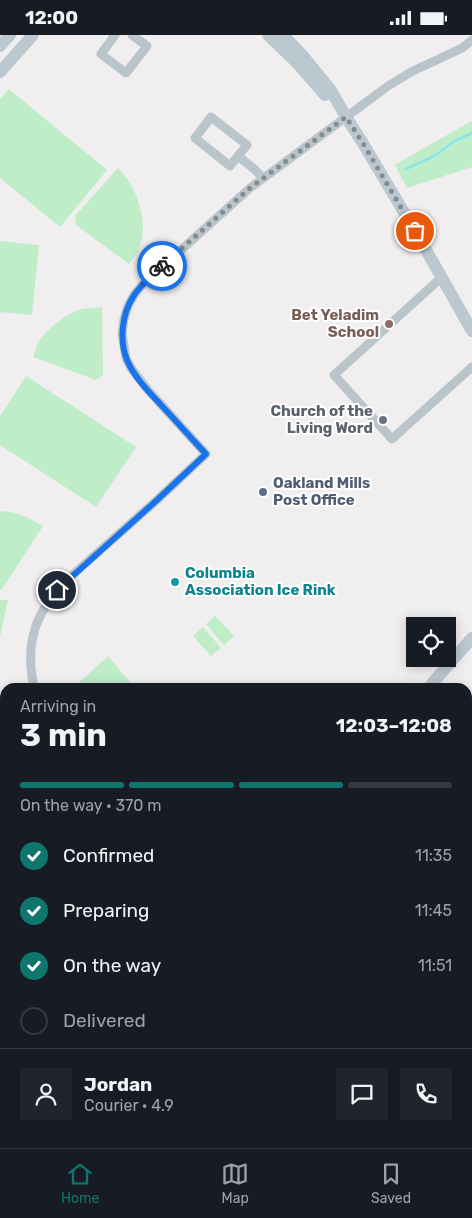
<!DOCTYPE html>
<meta charset="utf-8">
<style>
:root{--surface:#171b24;--page:#20242c;--text:#f1f3f6;--muted:#9ea1a6;--line:#363941;--accent:#0f766e}
body{margin:0;font-family:Rubik,sans-serif;background:var(--page);color:var(--text);height:100vh;display:flex;flex-direction:column;font-size:19px;white-space:nowrap}
*{box-sizing:border-box;margin:0}
p{font-size:16px;color:var(--muted)}
.icon{flex:none;width:28px;height:28px;fill:none;stroke:currentColor;stroke-width:2;stroke-linecap:round;stroke-linejoin:round}
.map{position:relative;flex:1;overflow:hidden}
.details{position:absolute;left:0px;top:648px;width:472px;height:466px;display:flex;flex-direction:column;background:var(--surface);border-radius:15px 15px 0 0;box-shadow:0 2px 12px #0003}
.details>*{flex:none}
.tools{position:absolute;left:406px;top:582px;display:grid;gap:10px}
.tools a{display:grid;place-items:center;width:50px;height:50px;border-radius:0px;background:var(--surface);box-shadow:0 2px 12px #0003;font-size:25px}
.pin{position:absolute;display:grid;place-items:center;width:42px;height:42px;color:#fff;margin:-21px;border:2px solid #fff;border-radius:50%;box-shadow:0 1px 5px #0007}
.courier{position:absolute;display:grid;place-items:center;width:50px;height:50px;margin:-25px;border:4px solid #1a73e8;border-radius:50%;background:#fff;color:#222;box-shadow:0 1px 6px #0007}
.overview em{font-style:normal;font-weight:700}
.overview div{display:flex;flex-direction:column-reverse}
.overview{display:flex;align-items:center;justify-content:space-between;height:85px;padding:0 20px}
h1{font-size:32px;font-weight:700;line-height:38px}
.bar{display:grid;grid-template-columns:repeat(4,1fr);gap:8px 5px;align-content:center;height:60px;padding:0 20px}
.bar i{height:6px;border-radius:4px;background:var(--line)}
.bar .on{background:var(--accent)}
.bar p{grid-column:span 4}
.line{display:flex;align-items:center;gap:12px;padding:0 20px;border-top:1px solid var(--line)}
.line div{flex:1}
.round{display:grid;place-items:center;flex:none;width:52px;height:52px;border-radius:0px;background:var(--page)}
ol{padding:0 20px;list-style:none}
li{display:flex;align-items:center;gap:15px;height:55px}
li p{margin-inline-start:auto}
li .icon{padding:5px;border-radius:50%;background:var(--accent);color:#fff;stroke-width:4}
li:last-child{color:var(--muted)}
li i{width:28px;height:28px;border:2px solid var(--line);border-radius:50%}
.status{display:flex;justify-content:space-between;align-items:center;height:35px;padding:0 25px;background:var(--surface);direction:ltr}
.status svg{height:14px;fill:currentColor}
.menu{display:flex;justify-content:space-around;align-items:center;height:70px;border-top:1px solid var(--line);background:var(--surface);font-size:14px;color:var(--muted)}
.menu a{display:grid;justify-items:center;gap:2px}
.menu .on{color:var(--accent)}
.map>svg:first-child{display:block}
.green{fill:#beedc8}
.lines{fill:none;stroke-linecap:round;stroke-linejoin:round}
.stream{stroke:#8de5e8;stroke-width:2.5}
.street{stroke:#bac5cb;stroke-width:9}
.secondary{stroke:#bbc8cf;stroke-width:12}
.done{stroke:#828b8f;stroke-width:5;stroke-dasharray:0 9}
.route{stroke:#1a73e8;stroke-width:6}
.education-dot{fill:#8d6e63;stroke:#fff;stroke-width:2}
.worship-dot{fill:#6b7280;stroke:#fff;stroke-width:2}
.service-dot{fill:#5c6f8a;stroke:#fff;stroke-width:2}
.culture-dot{fill:#0f9aa8;stroke:#fff;stroke-width:2}
.labels{text-anchor:middle;dominant-baseline:central;stroke-width:4;stroke-linejoin:round;paint-order:stroke}
.education-label{font-size:15px;font-weight:bold;fill:#785e54;stroke:#fff;text-anchor:end}
.worship-label{font-size:15px;font-weight:bold;fill:#5b616d;stroke:#fff;text-anchor:end}
.service-label{font-size:15px;font-weight:bold;fill:#4e5e75;stroke:#fff;text-anchor:start}
.culture-label{font-size:15px;font-weight:bold;fill:#0d838f;stroke:#fff;text-anchor:start}
</style>
<div class="status"><b>12:00</b><svg viewBox="0 0 49 12"><path d="M0 12V9h3v3zM5 12V6h3v6zM10 12V3h3v9zM15 12V0h3v12zM26 1h20v11H26zM47 4h2v5h-2z"/></svg></div>
<div class="map">
<svg width="472" height="1113" viewBox="0 0 472 1113">
<rect width="100%" height="100%" fill="#f1eeef"/>
<!-- green -->
<path class="green" d="M9 54 107 135 60 192 0 143V64Z
M472 86V132L407 153 395 130 431 109Z
M118 133C122 138 127 143 130 148 141 167 148 195 138 216 136 220 132 225 129 229L76 190 75 181Z
M0 206 39 210 32 280 0 277Z
M102 272 103 340 96 345 33 322C35 317 36 312 39 307 46 294 67 278 82 274 88 273 95 273 102 272Z
M26 341 136 412 96 472 0 410V381Z
M0 476C16 476 29 483 43 491L2 554 0 555Z
M0 565H8L0 602Z
M215 581 234 601 224 610 206 589Z
M203 592 221 613 211 621 193 601Z
M108 621 134 652H74Z
M468 1019 472 1022V1113H347L331 1109H468Z
M0 1023 5 1027V1109H128L134 1113H0Z"/>
<g class="lines">
<!-- stream -->
<path class="stream" d="M406 134 436 120 453 107 472 98
M468 1106H472"/>
<!-- street -->
<path class="street" d="M115 0 101 19 126 38 147 11 132 0
M238 121 247 110 211 82 195 103 230 131 238 121 253 133 263 143
M442 242 334 340 392 404 472 332
M34 652C24 607 36 575 69 543L157 465 206 419 148 355 131 333 126 323 122 299 124 284 128 271 134 260 142 250 250 153 388 51 411 37 462 13 472 5
M468 729 472 733
M0 897 5 895
M0 923 5 920"/>
<!-- secondary -->
<path class="secondary" d="M268 0 297 28 325 60
M283 0 303 21 330 54 346 82 364 110 421 206 472 296
M0 11 10 0
M0 37 33 0
M429 652 472 603
M195 1109 196 1113"/>
</g>
<g class="lines">
<!-- done -->
<path class="done" d="M162 231 250 153 346 82 364 110 415 196"/>
<!-- route -->
<path class="route" d="M57 555 157 465 206 419C191 403 177 387 162 371 149 357 134 342 127 325 119 305 122 279 133 262 140 250 152 240 162 231"/>
</g>
<!-- markers -->
<circle class="education-dot" cx="389" cy="289" r="5"/>
<circle class="worship-dot" cx="383" cy="385" r="5"/>
<circle class="service-dot" cx="263" cy="457" r="5"/>
<circle class="culture-dot" cx="175" cy="547" r="5"/>
<g class="labels">
<!-- education labels -->
<g class="education-label">
<text x="379" y="280">Bet Yeladim<tspan x="379" dy="17">School</tspan></text>
</g>
<!-- worship labels -->
<g class="worship-label">
<text x="373" y="376">Church of the<tspan x="373" dy="17">Living Word</tspan></text>
</g>
<!-- service labels -->
<g class="service-label">
<text x="273" y="448">Oakland Mills<tspan x="273" dy="17">Post Office</tspan></text>
</g>
<!-- culture labels -->
<g class="culture-label">
<text x="185" y="538">Columbia<tspan x="185" dy="17">Association Ice Rink</tspan></text>
</g>
</g>
</svg>
<div class="tools">
<a><svg class="icon" aria-label="locate" viewBox="0 0 24 24"><circle cx="12" cy="12" r="6"/><path d="M12 2v4M12 18v4M2 12h4M18 12h4"/></svg></a>
</div>
<div class="pin" style="left:415px;top:196px;background:#ea580c"><svg class="icon" aria-label="bag" viewBox="0 0 24 24"><path d="M5 8h14l-1 12H6zM9 8a3 3 0 0 1 6 0"/></svg></div>
<div class="pin" style="left:57px;top:555px;background:#1f2937"><svg class="icon" aria-label="home" viewBox="0 0 24 24"><path d="M3 11l9-7 9 7M6 9v11h12V9"/></svg></div>
<div class="courier" style="left:162px;top:231px"><svg class="icon" aria-label="bike" viewBox="0 0 24 24"><circle cx="6" cy="16" r="4"/><circle cx="18" cy="16" r="4"/><path d="M6 16l4-8h5l3 8M10 8l3 8H6M13 5h3"/></svg></div>
<section class="details">
<div class="overview"><div><h1>3 min</h1><p>Arriving in</p></div><em>12:03–12:08</em></div>
<div class="bar"><i class="on"></i><i class="on"></i><i class="on"></i><i></i><p>On the way · 370 m</p></div>
<ol>
<li><svg class="icon" aria-label="check" viewBox="0 0 24 24"><path d="M5 12l5 5 9-10"/></svg>Confirmed<p>11:35</p></li>
<li><svg class="icon" aria-label="check" viewBox="0 0 24 24"><path d="M5 12l5 5 9-10"/></svg>Preparing<p>11:45</p></li>
<li><svg class="icon" aria-label="check" viewBox="0 0 24 24"><path d="M5 12l5 5 9-10"/></svg>On the way<p>11:51</p></li>
<li><i></i>Delivered</li>
</ol>
<div class="line" style="height:90px"><a class="round"><svg class="icon" aria-label="person" viewBox="0 0 24 24"><circle cx="12" cy="8" r="4"/><path d="M4 21q1-7 8-7t8 7"/></svg></a><div><b>Jordan</b><p>Courier · 4.9</p></div><a class="round"><svg class="icon" aria-label="chat" viewBox="0 0 24 24"><path d="M4 5h16v11H9l-5 4z"/></svg></a><a class="round"><svg class="icon" aria-label="phone" viewBox="0 0 24 24"><path d="M5 4h4l2 5-3 2q2 4 5 5l2-3 5 2v4C11 20 4 13 5 4z"/></svg></a></div>
</section>
</div>
<nav class="menu">
<a class="on"><svg class="icon" aria-label="home" viewBox="0 0 24 24"><path d="M3 11l9-7 9 7M6 9v11h12V9"/></svg>Home</a>
<a><svg class="icon" aria-label="map" viewBox="0 0 24 24"><path d="M3 6l6-2 6 2 6-2v14l-6 2-6-2-6 2zM9 4v14M15 6v14"/></svg>Map</a>
<a><svg class="icon" aria-label="saved" viewBox="0 0 24 24"><path d="M7 4h10v16l-5-4-5 4z"/></svg>Saved</a>
</nav>
